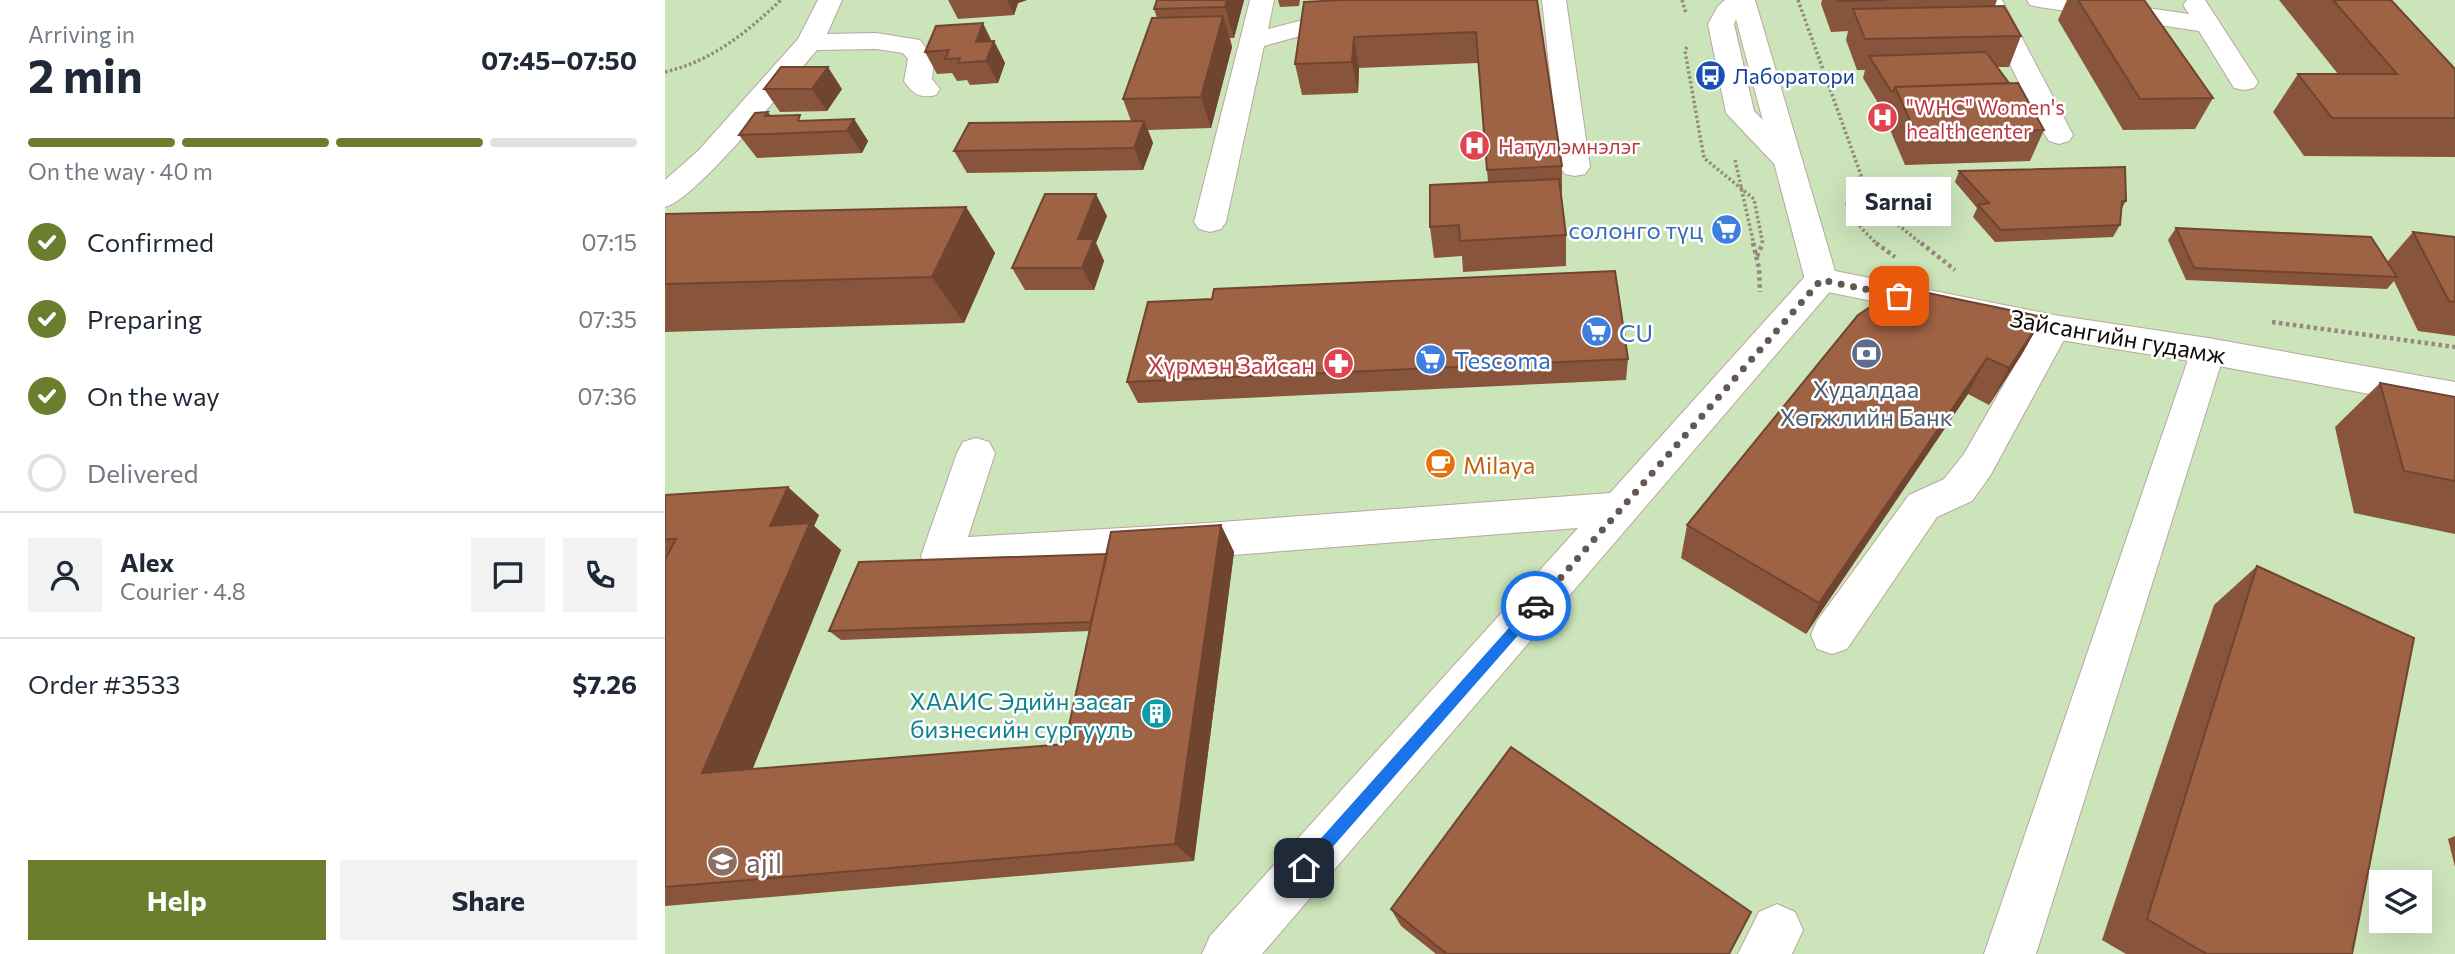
<!DOCTYPE html>
<meta charset="utf-8">
<style>
:root{--surface:#fff;--page:#f2f2f3;--text:#1f2937;--muted:#747a83;--line:#e0e1e3;--accent:#6a7e2e}
body{margin:0;font-family:Commissioner,sans-serif;background:var(--page);color:var(--text);height:100vh;display:flex;flex-direction:column;font-size:26px;white-space:nowrap}
*{box-sizing:border-box;margin:0}
p{font-size:23px;color:var(--muted)}
.icon{flex:none;width:38px;height:38px;fill:none;stroke:currentColor;stroke-width:2;stroke-linecap:round;stroke-linejoin:round}
.map{position:relative;flex:1;overflow:hidden}
.side{display:flex;flex-direction:column;background:var(--surface);width:665px}
.side>*{flex:none}
.buttons{position:absolute;left:1704px;top:870px;display:grid;gap:14px}
.buttons a{display:grid;place-items:center;width:63px;height:63px;border-radius:0px;background:var(--surface);box-shadow:0 7px 28px #0002;font-size:35px}
.pin{position:absolute;display:grid;place-items:center;width:60px;height:60px;color:#fff;margin:-30px;border-radius:14px;box-shadow:0 4px 10px #0006}
.courier{position:absolute;display:grid;place-items:center;width:70px;height:70px;margin:-35px;border:5px solid #1a73e8;border-radius:50%;background:#fff;color:#222;box-shadow:0 2px 9px #0007}
.bubble{position:absolute;height:49px;border-radius:0px;background:var(--surface);box-shadow:0 7px 28px #0002;font-size:23px;font-weight:700;line-height:49px;text-align:center}
.summary em{font-style:normal;font-weight:700}
.summary div{display:flex;flex-direction:column-reverse}
.summary{display:flex;align-items:center;justify-content:space-between;height:119px;padding:0 28px}
h1{font-size:46px;font-weight:700;line-height:52px}
.bar{display:grid;grid-template-columns:repeat(4,1fr);gap:10px 7px;align-content:center;height:84px;padding:0 28px}
.bar i{height:9px;border-radius:5px;background:var(--line)}
.bar .on{background:var(--accent)}
.bar p{grid-column:span 4}
.line{display:flex;align-items:center;gap:18px;padding:0 28px;border-top:2px solid var(--line)}
.line div{flex:1}
.round{display:grid;place-items:center;flex:none;width:74px;height:74px;border-radius:0px;background:var(--page)}
ol{padding:0 28px;list-style:none}
li{display:flex;align-items:center;gap:21px;height:77px}
li p{margin-inline-start:auto}
li .icon{padding:7px;border-radius:50%;background:var(--accent);color:#fff;stroke-width:4}
li:last-child{color:var(--muted)}
li i{width:38px;height:38px;border:4px solid var(--line);border-radius:50%}
.action{display:flex;gap:14px;margin-top:auto;padding:14px 28px}
.action a{flex:1;height:80px;border-radius:0px;background:var(--accent);color:#fff;font-size:28px;font-weight:700;line-height:80px;text-align:center}
.action a+a{background:var(--page);color:var(--text)}
main{display:flex;flex:1;min-height:0}
.map>svg:first-child{display:block}
.green{fill:#cbe4b9;fill-rule:evenodd}
.lines{fill:none;stroke-linecap:round;stroke-linejoin:round}
.minor-casing{stroke:#bca69d;stroke-width:2}
.major-casing{stroke:#bca69d;stroke-width:2}
.path-far1{stroke:#96877f;stroke-width:3.5;stroke-dasharray:2.5 2.5;stroke-linecap:butt}
.path{stroke:#96877f;stroke-width:4.5;stroke-dasharray:3.5 3.5;stroke-linecap:butt}
.minor{fill:#fff;fill-rule:evenodd}
.major{fill:#fff;fill-rule:evenodd}
.wall{fill:#88543b}
.shaded-wall{fill:#6f4530}
.building{fill:#9e6245;stroke:#6f4530;stroke-width:2}
.route{fill:#1a73e8}
.done{stroke:#645852;stroke-width:7;stroke-dasharray:0 12.6}
.labels{text-anchor:middle;dominant-baseline:central;stroke-width:5;stroke-linejoin:round;paint-order:stroke}
.far-transit-label{font-size:21px;fill:#164399;stroke:#fff;text-anchor:start}
.far-health-label{font-size:21px;fill:#be3a42;stroke:#fff;text-anchor:start}
.shop-label{font-size:24px;fill:#366cbe;stroke:#fff;text-anchor:start}
.street-label{font-size:24px;fill:#120b08;stroke:#fff}
.health-label{font-size:24px;fill:#be3a42;stroke:#fff;text-anchor:end}
.service-label{font-size:24px;fill:#4e5e75;stroke:#fff}
.food-label{font-size:24px;fill:#c56008;stroke:#fff;text-anchor:start}
.culture-label{font-size:24px;fill:#0d838f;stroke:#fff;text-anchor:end}
.near-education-label{font-size:28px;fill:#785e54;stroke:#fff;text-anchor:start}
</style>
<main>
<section class="side">
<div class="summary"><div><h1>2 min</h1><p>Arriving in</p></div><em>07:45–07:50</em></div>
<div class="bar"><i class="on"></i><i class="on"></i><i class="on"></i><i></i><p>On the way · 40 m</p></div>
<ol>
<li><svg class="icon" aria-label="check" viewBox="0 0 24 24"><path d="M5 12l5 5 9-10"/></svg>Confirmed<p>07:15</p></li>
<li><svg class="icon" aria-label="check" viewBox="0 0 24 24"><path d="M5 12l5 5 9-10"/></svg>Preparing<p>07:35</p></li>
<li><svg class="icon" aria-label="check" viewBox="0 0 24 24"><path d="M5 12l5 5 9-10"/></svg>On the way<p>07:36</p></li>
<li><i></i>Delivered</li>
</ol>
<div class="line" style="height:126px"><a class="round"><svg class="icon" aria-label="person" viewBox="0 0 24 24"><circle cx="12" cy="8" r="4"/><path d="M4 21q1-7 8-7t8 7"/></svg></a><div><b>Alex</b><p>Courier · 4.8</p></div><a class="round"><svg class="icon" aria-label="chat" viewBox="0 0 24 24"><path d="M4 5h16v11H9l-5 4z"/></svg></a><a class="round"><svg class="icon" aria-label="phone" viewBox="0 0 24 24"><path d="M5 4h4l2 5-3 2q2 4 5 5l2-3 5 2v4C11 20 4 13 5 4z"/></svg></a></div>
<div class="line" style="height:91px"><div>Order #3533</div><b>$7.26</b></div>
<div class="action"><a>Help</a><a>Share</a></div>
</section>
<div class="map">
<svg width="1790" height="954" viewBox="0 0 1790 954">
<rect width="100%" height="100%" fill="#fce6db"/>
<!-- green -->
<path class="green" d="M0 0H1790V954H0ZM1717 882H1755V920H1717Z"/>
<g class="lines">
<defs>
<path id="minor" d="M153 0H177L162 34 211 33 255 40 269 59 267 79 275 89 271 95C255 99 248 94 239 81L243 59 238 53 211 49 152 50C125 81 33 198 0 207V180L33 151 133 39Z
M585 0H609L603 29 642 19 651 0H675L661 29 599 46 561 222 556 229 545 232 534 229 529 222Z
M877 0H901L925 167 920 174 910 176 900 174 895 167Z
M1060 0H1087L1073 15 1069 24 1089 111 1133 156 1138 162 1133 168 1123 171 1113 168 1061 113 1043 24 1053 6Z
M1313 0H1337L1408 135 1404 141 1394 144 1384 141 1380 135Z
M1362 0H1426L1524 14 1518 5 1522 0H1540L1593 82 1589 88 1579 90 1569 88 1534 31 1374 7 1365 5Z
M1156 269 1168 272 1172 280 1168 288 597 954H537L545 936 913 528 542 557 276 573 262 568 256 556 292 453 298 442 311 438 324 442 330 453 303 537 542 523 945 493 1144 272Z
M1389 315 1401 318 1406 327 1325 476 1307 501 1272 517 1182 649 1167 654 1152 649 1146 635 1152 621 1244 495 1279 479 1299 454 1377 318Z
M1543 338 1555 342 1560 351 1371 954H1319L1526 351 1531 342Z
M1112 904 1130 912 1138 930 1127 954H1073L1094 912Z"/>
<path id="major" d="M1066 0H1090L1170 271 1389 315 1543 338 1790 382V410L1543 364 1389 339 1144 288 1140 280Z"/>
</defs>
<!-- minor casing -->
<use href="#minor" class="minor-casing"/>
<!-- major casing -->
<use href="#major" class="major-casing"/>
<!-- path-far1 -->
<path class="path-far1" d="M1017 0 1021 13
M1133 0 1201 189 1182 204 1196 228 1213 245
M1022 47 1020 51 1039 158 1089 199 1098 245
M0 72C47 61 81 33 116 0
M1070 160 1089 245
M1182 205 1227 220 1258 245"/>
<!-- path -->
<path class="path" d="M1088 243 1094 268 1095 292
M1211 243 1230 257
M1256 243 1290 270
M1092 256 1098 243
M1607 322 1790 347"/>
<!-- minor -->
<use href="#minor" class="minor"/>
<!-- major -->
<use href="#major" class="major"/>
</g>
<!-- wall -->
<path class="wall" d="M283 0H362L353 3 349 15 293 19Z
M579 0 569 38H565L567 47 546 128 483 130 488 143 478 170 302 173 289 151 466 121 458 99 492 18 489 9Z
M613 0H635L634 6 615 7Z
M872 0 897 166V197L901 235V266L798 272 797 256 769 258 765 227 823 182 813 63 694 68 693 93 637 95 630 64 639 2Z
M1157 0H1332L1330 6 1356 36 1344 67H1332L1379 130 1365 161 1240 165 1220 118 1222 113H1219L1198 78 1200 70H1192L1181 40 1183 31 1166 32 1156 4Z
M1402 0H1479L1548 98 1530 129 1458 130 1393 20Z
M1614 0H1726L1790 69V157L1639 156 1608 112 1633 74H1673Z
M329 41 340 63 333 83 305 85 302 80 292 81 287 73 272 74 260 52Z
M99 89H177L162 111 115 112Z
M103 112 106 116 139 121 189 119 203 141 197 153 92 158 74 135Z
M1294 171 1461 201 1456 210 1455 225 1448 237 1330 242 1308 217 1312 208 1290 182Z
M301 207 330 253 299 323 0 332V214Z
M442 216 431 243 439 261 429 290H360L347 268Z
M1511 228 1722 262 1748 232 1790 237V336L1753 331 1729 281 1722 289 1521 280 1503 240Z
M547 299 963 359 961 380 473 403 462 382Z
M1378 317 1357 354 1324 405 1303 394 1141 634 1016 558 1022 525Z
M1715 383 1790 397V534L1689 513 1670 427Z
M0 495 154 515 149 526 176 550 87 769 400 744 425 631 176 640 164 631 442 554 556 525 569 552 529 861 0 906Z
M1592 566 1687 954H1461L1437 940 1549 605Z
M1790 836V867L1783 839Z
M726 909 1064 954H771L736 926Z"/>
<!-- shaded-wall -->
<path class="shaded-wall" d="M342 0H362L353 3 349 15Z
M562 0H579L569 38 560 7Z
M558 16 567 47 546 128 536 97Z
M318 23 328 44 329 41 340 63 333 83 311 42Z
M689 37 694 68 693 93 687 62Z
M163 67 177 89 162 111 147 89Z
M189 119 203 141 197 153 182 131Z
M479 121 488 143 478 170 469 148Z
M431 194 442 216 431 243 439 261 429 290 417 268 413 239Z
M301 207 330 253 299 323 267 277Z
M1378 317 1357 354 1324 405 1344 368Z
M1322 358 1303 394 1141 634 1154 603Z
M123 487 154 515 149 526 176 550 78 793 37 773 105 526Z
M556 525 569 552 529 861 510 844Z"/>
<!-- building -->
<path class="building" d="M492 0H562L560 7 489 9Z
M675 0H872L897 166 822 170 811 32 689 37 687 62 630 64 639 2Z
M1173 0H1221L1173 1Z
M1413 0H1479L1548 98 1475 99Z
M1668 0H1726L1790 69V118H1667L1633 74H1732Z
M1339 6 1356 36 1200 39 1188 9Z
M558 16 536 97 458 99 487 18Z
M318 23 311 42 329 41 321 61 293 63 295 58 280 59 284 50 260 52 271 26Z
M1321 52 1344 83 1230 87 1229 91H1226L1204 56Z
M116 67H163L147 89H99Z
M1353 83 1379 130 1251 134 1230 87Z
M103 112 100 116 135 115 133 121 189 119 182 131 74 135 90 113Z
M479 121 469 148 289 151 304 123Z
M1460 167 1461 201H1457L1455 225 1336 230 1313 205 1324 203 1294 171Z
M894 179 901 235 795 241 794 225 765 227V185Z
M380 194H431L413 239H429L417 268H347Z
M301 207 267 277 0 284V214Z
M1511 228 1706 237 1732 277 1529 268Z
M1748 232 1790 237V302L1784 301Z
M950 271 963 359 462 382 483 302 547 299 549 289Z
M1258 292 1378 317 1344 368 1322 358 1154 603 1022 525 1193 315 1219 298Z
M1715 383 1790 397V481L1739 471Z
M123 487 105 526 145 523 37 773 400 744 446 532 556 525 510 844 0 887V560L11 539H0V495Z
M442 554 426 622 164 631 194 562Z
M1592 566 1749 638 1687 954H1542L1482 919Z
M846 747 1086 912 1064 954H782L726 909Z"/>
<!-- route -->
<path class="route" d="M871 600 876 602V609L644 874 639 876 634 874 632 868 634 863 867 602Z"/>
<g class="lines">
<!-- done -->
<path class="done" d="M871 606 1156 280 1234 296"/>
</g>
<!-- icons -->
<defs>
<symbol id="bus-disc" viewBox="-11 -11 22 22"><circle r="9.5" fill="#1a4fb4" stroke="#fff"/><path d="M-5-6H5V4H4V6H2V4H-2V6H-4V4H-5ZM-3.5-4V0h7V-4ZM-3.5 1.2v1.5H-2V1.2ZM2 1.2v1.5H3.5V1.2Z" fill="#fff"/></symbol>
<symbol id="hospital-disc" viewBox="-11 -11 22 22"><circle r="9.5" fill="#e0444e" stroke="#fff"/><path d="M-5-5h3v3.5h4V-5h3V5h-3V1.5h-4V5h-3Z" fill="#fff"/></symbol>
<symbol id="supermarket-disc" viewBox="-11 -11 22 22"><circle r="9.5" fill="#3f7fe0" stroke="#fff"/><path d="M-6-5.5h2.5l.6 2H6L4.5 2H-2.5L-4.4-4H-6ZM-1.5 3.2a1.3 1.3 0 1 0 .1 0ZM3 3.2a1.3 1.3 0 1 0 .1 0Z" fill="#fff"/></symbol>
<symbol id="bank-disc" viewBox="-11 -11 22 22"><circle r="9.5" fill="#5c6f8a" stroke="#fff"/><path d="M-6-4H6V4H-6ZM0-2.3a2.3 2.3 0 1 0 0 4.6a2.3 2.3 0 1 0 0-4.6Z" fill="#fff"/></symbol>
<symbol id="pharmacy-disc" viewBox="-11 -11 22 22"><circle r="9.5" fill="#e0444e" stroke="#fff"/><path d="M-2-6h4v4h4v4h-4v4h-4v-4h-4v-4h4Z" fill="#fff"/></symbol>
<symbol id="cafe-disc" viewBox="-11 -11 22 22"><circle r="9.5" fill="#e8710a" stroke="#fff"/><path d="M-5.5-4.5H6V0H3Q3 3.5 0 3.5H-2.5Q-5.5 3.5-5.5 0ZM3-3.2v2h1.7v-2ZM-6 4.5H4V6H-6Z" fill="#fff"/></symbol>
<symbol id="building-disc" viewBox="-11 -11 22 22"><circle r="9.5" fill="#0f9aa8" stroke="#fff"/><path d="M-4-6H4V6H1V3H-1V6H-4ZM-2.5-4.3h1.7v1.8h-1.7ZM.8-4.3h1.7v1.8H.8ZM-2.5-1h1.7V.8h-1.7ZM.8-1h1.7V.8H.8Z" fill="#fff"/></symbol>
<symbol id="school-disc" viewBox="-11 -11 22 22"><circle r="9.5" fill="#8d6e63" stroke="#fff"/><path d="M0-5L7-2L0 1L-7-2ZM-4 1L0 2.5L4 1V4Q0 6-4 4Z" fill="#fff"/></symbol>
</defs>
<g fill-rule="evenodd">
<use href="#bus-disc" x="1028" y="58" width="35" height="35"/>
<use href="#hospital-disc" x="1200" y="100" width="35" height="35"/>
<use href="#hospital-disc" x="792" y="128" width="35" height="35"/>
<use href="#supermarket-disc" x="1044" y="212" width="35" height="35"/>
<use href="#supermarket-disc" x="914" y="314" width="35" height="35"/>
<use href="#bank-disc" x="1184" y="336" width="35" height="35"/>
<use href="#supermarket-disc" x="748" y="342" width="35" height="35"/>
<use href="#pharmacy-disc" x="656" y="346" width="35" height="35"/>
<use href="#cafe-disc" x="758" y="446" width="35" height="35"/>
<use href="#building-disc" x="474" y="696" width="35" height="35"/>
<use href="#school-disc" x="40" y="844" width="35" height="35"/>
</g>
<g class="labels">
<!-- far-transit labels -->
<g class="far-transit-label">
<text x="1068" y="75">Лаборатори</text>
</g>
<!-- far-health labels -->
<g class="far-health-label">
<text x="1241" y="106">"WHC" Women's<tspan x="1241" dy="24">health center</tspan></text>
<text x="833" y="145">Натул эмнэлэг</text>
</g>
<!-- shop labels -->
<g class="shop-label">
<text x="1038" y="229" text-anchor="end">солонго түц</text>
<text x="954" y="332">CU</text>
<text x="789" y="359">Tescoma</text>
</g>
<!-- street labels -->
<g class="street-label">
<text transform="translate(1453 336) rotate(10)">Зайсангийн гудамж</text>
</g>
<!-- health labels -->
<g class="health-label">
<text x="650" y="364">Хүрмэн Зайсан</text>
</g>
<!-- service labels -->
<g class="service-label">
<text x="1201" y="388">Худалдаа<tspan x="1201" dy="28">Хөгжлийн Банк</tspan></text>
</g>
<!-- food labels -->
<g class="food-label">
<text x="798" y="464">Milaya</text>
</g>
<!-- culture labels -->
<g class="culture-label">
<text x="468" y="700">ХААИС Эдийн засаг<tspan x="468" dy="28">бизнесийн сургууль</tspan></text>
</g>
<!-- near-education labels -->
<g class="near-education-label">
<text x="81" y="862">ajil</text>
</g>
</g>
</svg>
<div class="buttons">
<a><svg class="icon" aria-label="layers" viewBox="0 0 24 24"><path d="M12 4l9 5-9 5-9-5zM3 14l9 5 9-5"/></svg></a>
</div>
<div class="pin" style="left:1234px;top:296px;background:#ea580c"><svg class="icon" aria-label="bag" viewBox="0 0 24 24"><path d="M5 8h14l-1 12H6zM9 8a3 3 0 0 1 6 0"/></svg></div>
<div class="pin" style="left:639px;top:868px;background:#1f2937"><svg class="icon" aria-label="home" viewBox="0 0 24 24"><path d="M3 11l9-7 9 7M6 9v11h12V9"/></svg></div>
<div class="courier" style="left:871px;top:606px"><svg class="icon" aria-label="car" viewBox="0 0 24 24"><path d="M5 17H2v-5l4-1 3-4h7l3 4 3 1v5h-3M9 17h6M6 11h13"/><circle cx="7" cy="17" r="2"/><circle cx="17" cy="17" r="2"/></svg></div>
<div class="bubble" style="left:1181px;top:177px;width:105px">Sarnai</div>
</div>
</main>
